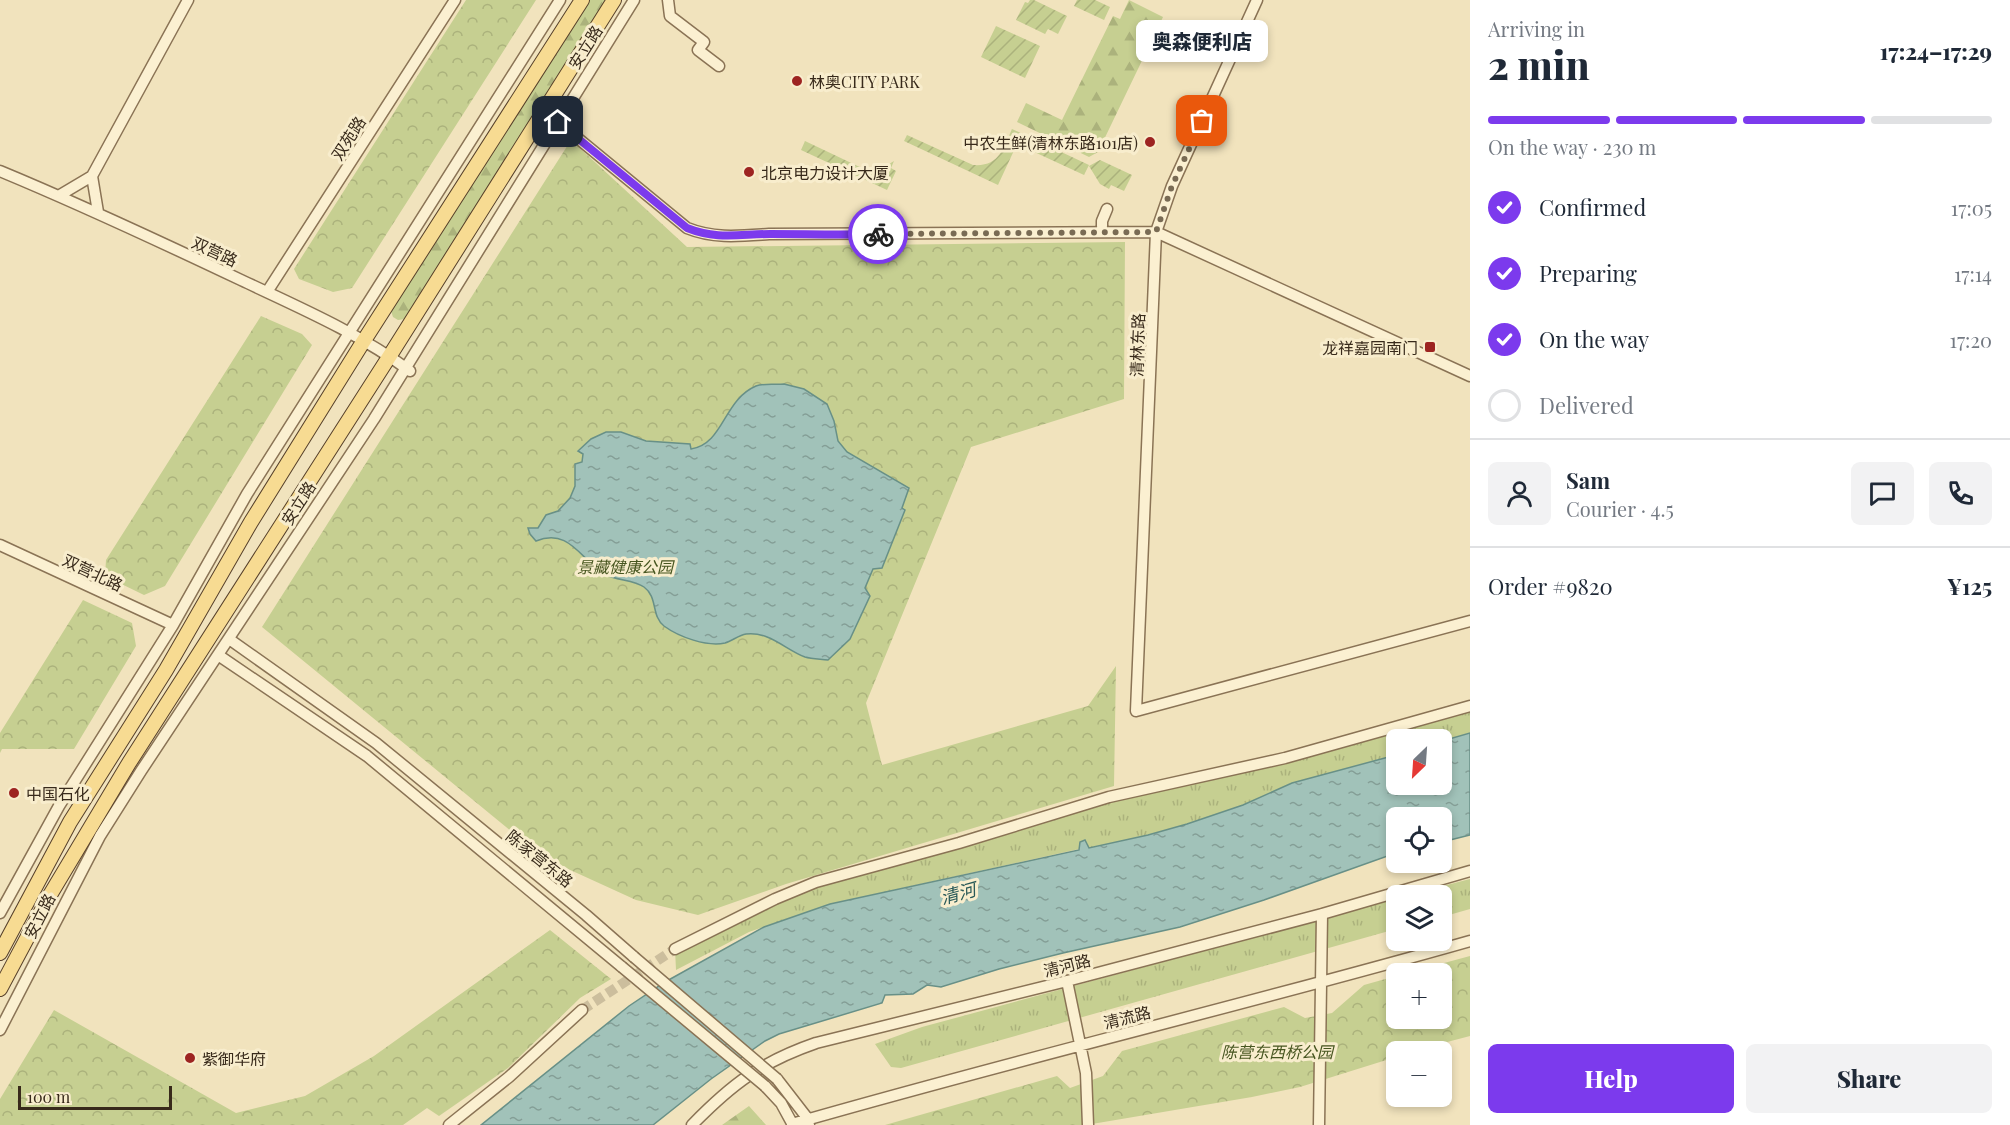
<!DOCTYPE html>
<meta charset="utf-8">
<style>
:root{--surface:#fff;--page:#f2f2f3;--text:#1f2937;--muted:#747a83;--line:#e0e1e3;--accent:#7c3aed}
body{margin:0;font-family:"Playfair Display","Noto Sans SC",serif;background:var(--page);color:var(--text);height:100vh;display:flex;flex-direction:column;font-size:22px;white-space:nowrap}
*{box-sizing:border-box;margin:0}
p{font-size:20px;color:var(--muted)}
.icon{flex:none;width:33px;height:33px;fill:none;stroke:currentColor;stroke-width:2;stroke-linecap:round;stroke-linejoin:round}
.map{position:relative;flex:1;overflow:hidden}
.side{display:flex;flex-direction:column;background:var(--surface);width:540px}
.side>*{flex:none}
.needle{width:39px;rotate:205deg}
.fabs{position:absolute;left:1386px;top:729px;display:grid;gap:12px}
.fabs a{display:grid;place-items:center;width:66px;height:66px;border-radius:9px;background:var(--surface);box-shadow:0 3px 9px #0003;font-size:30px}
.scale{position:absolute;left:18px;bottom:15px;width:154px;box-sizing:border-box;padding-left:6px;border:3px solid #382a1b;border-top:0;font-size:16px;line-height:21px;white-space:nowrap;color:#382a1b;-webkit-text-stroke:4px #f8edcd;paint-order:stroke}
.pin{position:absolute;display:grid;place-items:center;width:51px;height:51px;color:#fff;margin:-26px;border-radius:12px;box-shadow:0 3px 9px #0006}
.courier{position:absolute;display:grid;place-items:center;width:60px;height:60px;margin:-30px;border:4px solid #7c3aed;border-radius:50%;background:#fff;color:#222;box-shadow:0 2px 8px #0007}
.bubble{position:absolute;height:42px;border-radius:9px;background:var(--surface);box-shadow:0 3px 9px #0003;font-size:20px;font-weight:800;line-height:42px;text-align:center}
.headline em{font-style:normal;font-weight:800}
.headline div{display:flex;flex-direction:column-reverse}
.headline{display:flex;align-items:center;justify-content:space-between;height:102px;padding:0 18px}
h1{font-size:39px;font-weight:800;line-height:45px}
.bar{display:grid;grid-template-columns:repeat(4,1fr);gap:9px 6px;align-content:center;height:72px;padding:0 18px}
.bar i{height:8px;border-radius:4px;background:var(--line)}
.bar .current{background:var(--accent)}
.bar p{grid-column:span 4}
.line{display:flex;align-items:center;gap:15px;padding:0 18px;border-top:2px solid var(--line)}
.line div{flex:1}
.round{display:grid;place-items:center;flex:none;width:63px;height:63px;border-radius:9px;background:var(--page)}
ol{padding:0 18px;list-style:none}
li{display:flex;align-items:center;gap:18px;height:66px}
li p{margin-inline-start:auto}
li .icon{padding:6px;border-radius:50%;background:var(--accent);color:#fff;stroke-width:4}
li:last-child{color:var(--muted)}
li i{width:33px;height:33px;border:3px solid var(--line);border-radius:50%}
.button{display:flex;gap:12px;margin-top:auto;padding:12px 18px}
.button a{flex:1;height:69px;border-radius:9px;background:var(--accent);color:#fff;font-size:24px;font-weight:800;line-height:69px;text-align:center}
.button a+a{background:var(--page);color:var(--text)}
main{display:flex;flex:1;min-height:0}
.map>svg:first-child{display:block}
.grass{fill:url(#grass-tufts)}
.forest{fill:url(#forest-firs)}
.park{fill:url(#park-crowns)}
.garden{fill:url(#garden-furrows)}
.water{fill:url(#water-ripples);stroke:#689087;stroke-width:1.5}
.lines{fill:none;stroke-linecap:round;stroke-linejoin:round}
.minor-tunnel{stroke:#ccbe9d;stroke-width:10;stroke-dasharray:10 5;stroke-linecap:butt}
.minor-casing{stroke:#8a7355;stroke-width:13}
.major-casing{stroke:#57402a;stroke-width:16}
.minor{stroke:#fbf0d1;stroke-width:10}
.major{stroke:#f7db92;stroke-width:14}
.minor-bridge-casing{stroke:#8a7355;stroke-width:13;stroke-linecap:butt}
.minor-bridge{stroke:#fbf0d1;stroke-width:10}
.done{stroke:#796b54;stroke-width:6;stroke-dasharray:0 10.8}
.route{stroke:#7c3aed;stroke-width:8}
.poi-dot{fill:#9d2421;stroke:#f8edcd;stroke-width:2}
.labels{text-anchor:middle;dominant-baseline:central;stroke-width:6;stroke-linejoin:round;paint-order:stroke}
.street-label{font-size:16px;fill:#382a1b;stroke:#f8edcd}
.poi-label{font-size:16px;fill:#382a1b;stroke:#f8edcd;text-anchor:start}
.park-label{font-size:16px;font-style:italic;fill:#475620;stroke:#f8edcd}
.water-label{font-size:18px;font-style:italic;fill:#295958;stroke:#f8edcd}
</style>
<main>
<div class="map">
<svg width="1470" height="1125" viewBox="0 0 1470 1125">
<defs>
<pattern id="grass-tufts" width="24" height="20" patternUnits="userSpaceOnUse" patternTransform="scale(1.5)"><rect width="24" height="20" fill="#c6cf91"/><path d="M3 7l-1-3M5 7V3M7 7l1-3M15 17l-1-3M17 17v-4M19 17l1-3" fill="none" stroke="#abb27c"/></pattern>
<pattern id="forest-firs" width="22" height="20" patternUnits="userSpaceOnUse" patternTransform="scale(1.5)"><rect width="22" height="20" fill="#c6cf91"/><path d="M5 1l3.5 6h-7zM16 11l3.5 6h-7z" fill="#abb27c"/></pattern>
<pattern id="park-crowns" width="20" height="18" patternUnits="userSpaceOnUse" patternTransform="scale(1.5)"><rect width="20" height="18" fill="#c6cf91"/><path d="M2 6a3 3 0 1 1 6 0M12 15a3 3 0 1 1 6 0" fill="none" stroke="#abb27c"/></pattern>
<pattern id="garden-furrows" width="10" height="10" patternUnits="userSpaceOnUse" patternTransform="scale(1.5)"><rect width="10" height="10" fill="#c6cf91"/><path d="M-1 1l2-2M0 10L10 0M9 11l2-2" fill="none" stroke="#abb27c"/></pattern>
<pattern id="water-ripples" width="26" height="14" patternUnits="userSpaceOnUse" patternTransform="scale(1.5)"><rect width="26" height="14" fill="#a1c2b9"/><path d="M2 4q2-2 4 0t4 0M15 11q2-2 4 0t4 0" fill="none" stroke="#849e96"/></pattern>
</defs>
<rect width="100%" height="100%" fill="#f1e3bd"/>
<!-- grass -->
<path class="grass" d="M1470 706V733L1442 741V740H1396V755L1292 783 1243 805 1187 824 1148 835 1089 848 1085 840 1080 842 1079 849 830 904 749 932 676 970 675 949 775 899 1109 797Z
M1470 879V909L1442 917V896L1408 895Z
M1396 899V929L901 1068 891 1067 875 1044 922 1027Z"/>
<!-- forest -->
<path class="forest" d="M587 0H608L405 319 398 320 393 317 391 311Z
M1129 0 1163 17 1098 152 1089 157 1017 122 1026 103 1062 120 1113 16 1120 19Z
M749 1106 766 1125H722Z"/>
<!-- park -->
<path class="park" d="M466 0H536L352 288 333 292 299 279 294 269Z
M571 140 687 247 1125 242 1124 399 971 447 866 703 882 765 1088 706 1116 666 1114 786 786 884 698 915 636 900 544 858 262 627Z
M261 316 302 334 312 345 165 586 144 595 105 576 106 560Z
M83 600 132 623 136 646 74 749H2L0 753V733Z
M550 930 611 979 580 998 508 1068 439 1116 427 1108 403 1125H0V1099L54 1010 236 1113 305 1096 374 1056Z
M1470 956V1036L1413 1051 1396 1052V1057L1300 1087 1252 1097 1086 1125H885L1057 1076 1070 1088 1103 1076 1122 1051 1284 1007 1305 1018 1332 1013 1364 985 1396 976V1018H1442V974L1407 973Z"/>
<!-- garden -->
<path class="garden" d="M1030 0H1034L1067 16 1058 34 1048 29 1045 34 1016 20 1025 2 1028 3Z
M1077 0H1095L1110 7 1104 20 1074 6Z
M996 26 1040 46 1025 78 981 57Z
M1012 129 1089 165 1084 175 1017 144 998 185 904 141 907 135 973 165C999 167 1003 149 1012 129Z
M805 141 866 170H879L894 161 891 168 896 171 887 190 801 150Z
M1100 160 1132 175 1124 191 1111 185 1109 189 1100 184 1089 166Z"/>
<!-- water -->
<path class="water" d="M784 384 804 389 827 404 834 421 838 441 847 452 909 488 902 508 905 510 882 568 873 569 865 588 870 596 850 639 828 660C821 659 812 659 805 657 786 650 769 631 746 634 739 635 732 641 725 643 707 647 679 637 664 626 651 616 658 597 644 587 633 579 616 581 605 574 581 561 570 527 536 541L530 534 528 528H538L546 515 558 511 570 498 575 486V464L582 462 583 454 578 451 591 439 606 432H621L646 441 690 444 691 449C724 444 723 400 756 386 764 383 775 385 784 384Z
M1470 733V835L1442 842V818H1396V853L1264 900 1180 927 1063 953 999 969 941 987 927 985 913 994 885 995 882 1003 779 1034 765 1041 711 1079 653 1125H481L629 1006 665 982 764 927 830 904 1079 850 1080 842 1085 840 1089 848 1148 835 1187 824 1243 805 1292 783 1396 755V784H1442V741Z"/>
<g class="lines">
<!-- minor-tunnel -->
<path class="minor-tunnel" d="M582 1010 675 949"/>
<defs>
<path id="minor" d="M668 0 670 16 704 42 698 50 719 66
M1257 0 1172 186 1156 232 1136 711 1470 621
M558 122 687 228C714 239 740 236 769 234L1156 232 1470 376
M0 171C82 205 161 242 241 280 298 307 359 333 410 371
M92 176 98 212
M60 195 92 176 188 0
M1102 226V221L1107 209
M267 292 455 0
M0 545 173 625
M229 639 376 743 586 915 634 957
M218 655 367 756 622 967
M0 913 59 806 173 625 247 494 560 0
M675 949 775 899 816 882 959 843 1109 797 1285 758 1470 706
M1067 981 1086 1073 1088 1125
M0 1030 100 836 141 771 374 419 634 0
M777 1079 808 1119 809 1125
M765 1086 781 1103 793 1125
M792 1124C1017 1059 1245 1005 1470 941
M449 1125 509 1077 582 1010
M692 1125C732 1084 761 1062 816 1043L1067 981 1322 914 1470 871
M1319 1125 1322 914"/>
<path id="major" d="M0 953 70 822 166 670 251 522 363 342 582 0
M0 989 50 895 129 763 389 357 614 0"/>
</defs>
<!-- minor casing -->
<use href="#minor" class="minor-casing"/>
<!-- major casing -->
<use href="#major" class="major-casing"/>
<!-- minor -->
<use href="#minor" class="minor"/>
<!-- major -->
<use href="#major" class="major"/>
<defs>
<path id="minor-bridge" d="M634 957 777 1079
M622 967 765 1086"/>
</defs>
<!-- minor-bridge casing -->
<use href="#minor-bridge" class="minor-bridge-casing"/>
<!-- minor-bridge -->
<use href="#minor-bridge" class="minor-bridge"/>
</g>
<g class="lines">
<!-- done -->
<path class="done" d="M878 234 1156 232 1172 186 1202 121"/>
<!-- route -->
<path class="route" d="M558 122 687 228C717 240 740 234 770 234 806 234 842 235 878 234"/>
</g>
<!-- markers -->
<g class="poi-dot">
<circle cx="797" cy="81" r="6"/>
<circle cx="1150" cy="142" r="6"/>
<circle cx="749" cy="172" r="6"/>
<rect x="1424" y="341" width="12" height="12" rx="3"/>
<circle cx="14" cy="793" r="6"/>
<circle cx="190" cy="1058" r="6"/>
</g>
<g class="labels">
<!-- street labels -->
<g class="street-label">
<text transform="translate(585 47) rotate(-58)">安立路</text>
<text transform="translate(348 138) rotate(-57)">双苑路</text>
<text transform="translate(215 251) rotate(25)">双营路</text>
<text transform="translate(1137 345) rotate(-88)">清林东路</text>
<text transform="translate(298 503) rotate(-57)">安立路</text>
<text transform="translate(93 572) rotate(25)">双营北路</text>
<text transform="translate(540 858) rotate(39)">陈家营东路</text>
<text transform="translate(39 916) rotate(-63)">安立路</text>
<text transform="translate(1067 965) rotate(-14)">清河路</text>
<text transform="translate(1127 1017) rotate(-14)">清流路</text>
</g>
<!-- poi labels -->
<g class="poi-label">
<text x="809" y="81">林奥CITY PARK</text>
<text x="1138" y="142" text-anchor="end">中农生鲜(清林东路101店)</text>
<text x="761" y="172">北京电力设计大厦</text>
<text x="1418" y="347" text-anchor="end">龙祥嘉园南门</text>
<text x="26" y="793">中国石化</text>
<text x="202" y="1058">紫御华府</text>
</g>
<!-- park labels -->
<g class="park-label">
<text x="625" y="566">景藏健康公园</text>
<text x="1277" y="1051">陈营东西桥公园</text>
</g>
<!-- water labels -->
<g class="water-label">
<text transform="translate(958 893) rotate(-15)">清河</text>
</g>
</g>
</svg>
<div class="fabs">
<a><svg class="needle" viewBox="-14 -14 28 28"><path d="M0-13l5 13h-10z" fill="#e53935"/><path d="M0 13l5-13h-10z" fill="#747a83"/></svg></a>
<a><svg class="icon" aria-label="locate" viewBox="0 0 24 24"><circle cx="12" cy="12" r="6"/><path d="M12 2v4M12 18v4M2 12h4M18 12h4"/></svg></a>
<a><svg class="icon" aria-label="layers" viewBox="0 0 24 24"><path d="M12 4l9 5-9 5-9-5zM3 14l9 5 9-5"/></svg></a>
<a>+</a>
<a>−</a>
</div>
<div class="scale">100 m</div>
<div class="pin" style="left:1202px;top:121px;background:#ea580c"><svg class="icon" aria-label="bag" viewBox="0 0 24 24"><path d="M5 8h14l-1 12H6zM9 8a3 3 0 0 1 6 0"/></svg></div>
<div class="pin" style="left:558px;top:122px;background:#1f2937"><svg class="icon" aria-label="home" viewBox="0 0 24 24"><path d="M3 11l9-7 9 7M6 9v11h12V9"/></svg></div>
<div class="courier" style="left:878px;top:234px"><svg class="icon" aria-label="bike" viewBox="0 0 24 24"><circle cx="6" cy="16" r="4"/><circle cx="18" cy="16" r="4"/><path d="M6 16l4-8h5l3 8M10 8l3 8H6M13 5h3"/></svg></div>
<div class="bubble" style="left:1136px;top:20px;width:132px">奥森便利店</div>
</div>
<section class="side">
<div class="headline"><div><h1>2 min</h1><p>Arriving in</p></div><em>17:24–17:29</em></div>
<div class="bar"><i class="current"></i><i class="current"></i><i class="current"></i><i></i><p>On the way · 230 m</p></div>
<ol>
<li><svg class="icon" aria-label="check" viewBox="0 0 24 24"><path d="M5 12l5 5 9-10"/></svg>Confirmed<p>17:05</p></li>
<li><svg class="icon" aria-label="check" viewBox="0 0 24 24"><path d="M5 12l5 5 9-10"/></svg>Preparing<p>17:14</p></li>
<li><svg class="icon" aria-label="check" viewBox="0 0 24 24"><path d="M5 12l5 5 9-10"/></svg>On the way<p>17:20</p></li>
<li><i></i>Delivered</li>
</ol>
<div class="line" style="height:108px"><a class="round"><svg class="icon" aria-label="person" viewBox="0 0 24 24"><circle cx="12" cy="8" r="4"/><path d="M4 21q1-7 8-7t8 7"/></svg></a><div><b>Sam</b><p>Courier · 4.5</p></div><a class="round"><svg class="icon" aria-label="chat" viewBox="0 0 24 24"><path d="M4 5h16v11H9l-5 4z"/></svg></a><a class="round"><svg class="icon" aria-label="phone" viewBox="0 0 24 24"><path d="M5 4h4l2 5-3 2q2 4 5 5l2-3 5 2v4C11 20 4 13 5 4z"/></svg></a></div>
<div class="line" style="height:78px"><div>Order #9820</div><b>¥125</b></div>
<div class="button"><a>Help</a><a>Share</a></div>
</section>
</main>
